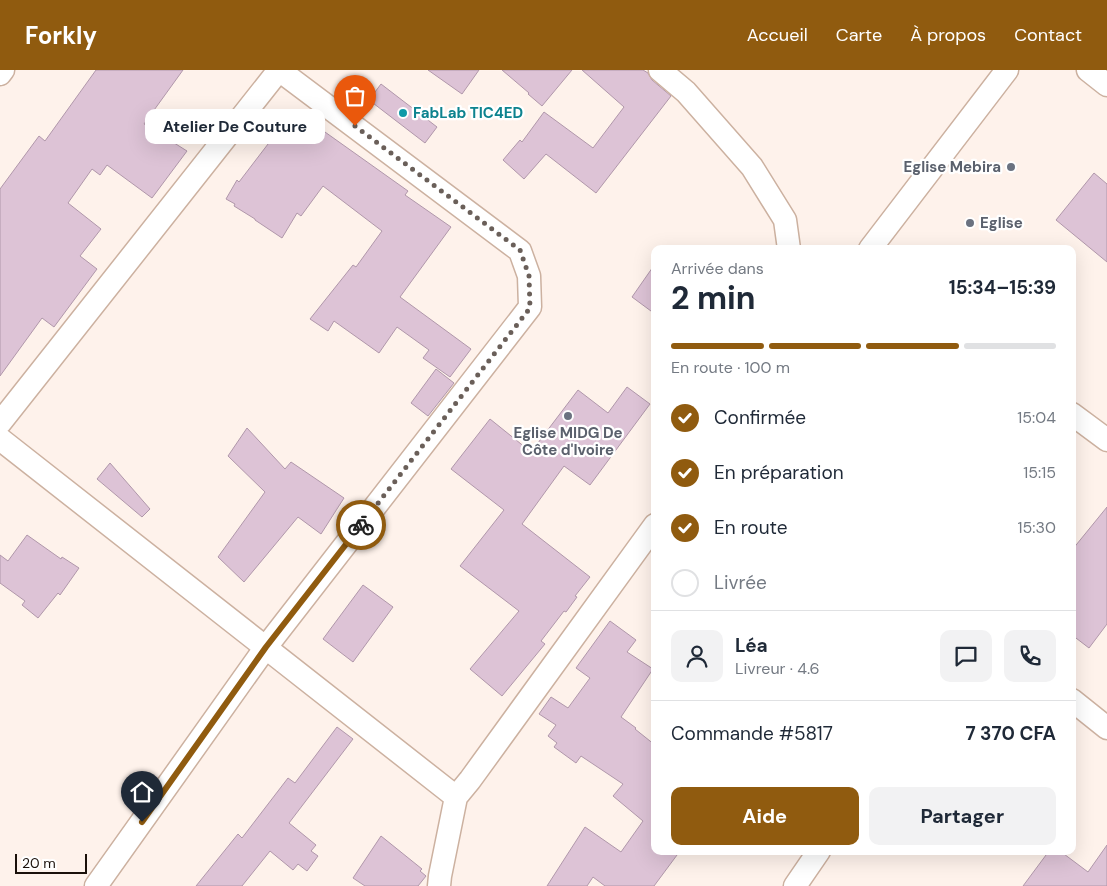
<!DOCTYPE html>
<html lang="fr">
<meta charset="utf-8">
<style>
:root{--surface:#fff;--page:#f2f2f3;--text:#1f2937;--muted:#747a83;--line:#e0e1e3;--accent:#905b0f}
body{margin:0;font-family:"DM Sans",sans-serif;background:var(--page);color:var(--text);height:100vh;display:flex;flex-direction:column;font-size:19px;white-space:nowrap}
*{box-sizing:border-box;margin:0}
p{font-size:16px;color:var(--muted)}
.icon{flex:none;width:28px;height:28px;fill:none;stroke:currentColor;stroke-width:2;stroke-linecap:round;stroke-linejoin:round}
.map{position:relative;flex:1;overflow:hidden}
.panel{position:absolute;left:651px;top:175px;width:425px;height:610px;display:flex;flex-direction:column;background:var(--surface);border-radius:10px;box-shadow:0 5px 20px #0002}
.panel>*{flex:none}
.scale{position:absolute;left:15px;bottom:12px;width:72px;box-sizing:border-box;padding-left:5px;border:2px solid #1a100a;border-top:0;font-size:14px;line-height:18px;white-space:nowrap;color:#1a100a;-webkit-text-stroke:4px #fff;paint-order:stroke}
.pin{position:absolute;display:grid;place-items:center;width:42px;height:42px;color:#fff;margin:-51px -21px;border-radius:50% 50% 50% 0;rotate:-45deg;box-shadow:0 0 5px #0007}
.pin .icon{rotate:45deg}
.courier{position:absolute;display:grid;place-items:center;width:50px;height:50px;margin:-25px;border:4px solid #905b0f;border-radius:50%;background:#fff;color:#222;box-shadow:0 1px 6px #0007}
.bubble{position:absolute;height:35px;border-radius:10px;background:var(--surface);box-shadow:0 5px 20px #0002;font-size:16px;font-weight:700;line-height:35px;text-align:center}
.summary em{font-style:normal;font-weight:700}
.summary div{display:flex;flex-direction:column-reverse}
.summary{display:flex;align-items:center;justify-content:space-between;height:85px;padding:0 20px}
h1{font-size:32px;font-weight:700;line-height:38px}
.bar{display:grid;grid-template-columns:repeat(4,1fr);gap:8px 5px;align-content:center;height:60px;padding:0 20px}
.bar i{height:6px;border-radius:4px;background:var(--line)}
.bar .active{background:var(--accent)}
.bar p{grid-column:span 4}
.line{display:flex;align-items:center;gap:12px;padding:0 20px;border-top:1px solid var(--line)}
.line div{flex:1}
.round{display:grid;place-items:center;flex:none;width:52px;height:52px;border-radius:10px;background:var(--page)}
ol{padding:0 20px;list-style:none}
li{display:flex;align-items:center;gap:15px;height:55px}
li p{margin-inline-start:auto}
li .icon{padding:5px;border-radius:50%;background:var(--accent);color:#fff;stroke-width:4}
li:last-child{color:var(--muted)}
li i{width:28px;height:28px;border:2px solid var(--line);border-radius:50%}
.primary-button{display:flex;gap:10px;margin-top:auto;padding:10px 20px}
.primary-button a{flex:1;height:58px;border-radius:10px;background:var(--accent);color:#fff;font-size:20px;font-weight:700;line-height:58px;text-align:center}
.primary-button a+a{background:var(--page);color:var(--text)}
header{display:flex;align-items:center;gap:30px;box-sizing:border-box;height:70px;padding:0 25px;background:var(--accent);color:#fff}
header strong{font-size:24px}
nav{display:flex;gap:28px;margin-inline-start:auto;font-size:18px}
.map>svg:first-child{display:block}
.building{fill:#ddc3d6;stroke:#b097aa}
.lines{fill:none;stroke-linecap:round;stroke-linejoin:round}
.street-casing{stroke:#ccb1a0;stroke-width:25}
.street{stroke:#fff;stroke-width:22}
.done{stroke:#6a5f59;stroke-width:5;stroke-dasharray:0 9}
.route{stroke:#905b0f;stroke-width:6}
.culture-dot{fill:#0f9aa8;stroke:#fff;stroke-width:2}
.worship-dot{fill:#6b7280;stroke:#fff;stroke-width:2}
.labels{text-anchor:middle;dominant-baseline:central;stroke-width:4.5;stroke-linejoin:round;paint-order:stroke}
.culture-label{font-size:15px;font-weight:bold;fill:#0d838f;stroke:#fff;text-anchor:start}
.worship-label{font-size:15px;font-weight:bold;fill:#5b616d;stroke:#fff;text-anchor:end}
</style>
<header>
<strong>Forkly</strong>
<nav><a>Accueil</a><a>Carte</a><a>À propos</a><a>Contact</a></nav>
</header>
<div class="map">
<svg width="1107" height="816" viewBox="0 0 1107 816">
<rect width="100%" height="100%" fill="#fef2eb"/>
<!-- building -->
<path class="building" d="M96 0H183L144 54 187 81 152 128 107 95 100 105 92 99 68 133 101 159 80 186 97 199 54 257 42 248 0 306V119L39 66 45 71Z
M428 0H479L462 24Z
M502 0H572L542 36 528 24 529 23Z
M582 0H643L648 3 652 10 671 26 596 123 546 84 524 109 503 90 520 70 522 72 544 42 593 78 624 37Z
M381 14 437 57 425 73 369 30Z
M294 40 408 121 405 125 451 157 400 227 471 279 450 307 423 288 429 280 397 257 379 283 334 251 328 261 310 249 353 195 356 197 382 161 323 116 301 146 297 143 282 168 255 150V149L234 136 235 134 226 129 237 110 239 112Z
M1094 103 1107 114V192L1056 150Z
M655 194V244L632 227Z
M436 299 454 313 428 346 411 333Z
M627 317 650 334 590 415 564 396 522 454 590 507 575 526 577 527 566 542 564 541 541 571 545 574 502 626 470 599 519 541 460 496 504 440 451 399 490 349 531 382 578 320 608 343Z
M247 358 285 399 291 392 344 428 321 464 298 447 244 512 218 487 265 422 228 386Z
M110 393 150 439 142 447 97 409Z
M1107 437V554L1089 578 1072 565V480Z
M27 465 61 489 62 487 79 498 60 525 58 523 38 548 22 535 25 531 0 513V485L8 491Z
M363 515 393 537 353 592 323 569Z
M610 551 636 570 627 582 653 599 621 647 636 658 635 659 655 675V781H680L654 816H605L593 807 587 816H547L585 757 621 782 643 751 613 726 623 714 581 686 576 693 554 677 557 673 548 666 556 655 539 644 551 627 568 638 590 608 576 598Z
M337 657 353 669 289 753 316 775 311 781 318 786 307 801 298 794 293 800 270 781 242 816H196L238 764 242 768 288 708 295 713Z
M381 766 422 799 420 801 426 806 418 816H365L353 808Z
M1107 775V816H1023L1049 781H1060L1088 802Z"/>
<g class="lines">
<defs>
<path id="street" d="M660 0 686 22 752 97 785 150 789 179
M1088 0 1107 15
M0 4 3 0
M870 179 1007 0
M1072 344 1107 370
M0 353 279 0
M0 369 456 727
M1072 630 1107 658
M96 816 266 577 530 237 529 206 520 181 279 0
M439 816 440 806 456 727 470 710 655 455
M795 816 819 781"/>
</defs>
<!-- street casing -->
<use href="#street" class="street-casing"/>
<!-- street -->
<use href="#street" class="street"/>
</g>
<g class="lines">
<!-- done -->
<path class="done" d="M355 56 520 180 529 206 530 238 361 455"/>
<!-- route -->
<path class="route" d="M142 752 266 577 361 455"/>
</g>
<!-- markers -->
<circle class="culture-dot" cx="403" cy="43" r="5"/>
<g class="worship-dot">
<circle cx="1011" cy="97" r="5"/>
<circle cx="970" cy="153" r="5"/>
<circle cx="568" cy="346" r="5"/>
</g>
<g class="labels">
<!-- culture labels -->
<g class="culture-label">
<text x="413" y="43">FabLab TIC4ED</text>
</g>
<!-- worship labels -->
<g class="worship-label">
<text x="1001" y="97">Eglise Mebira</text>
<text x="980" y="153" text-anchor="start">Eglise</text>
<text x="568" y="363" text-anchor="middle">Eglise MIDG De<tspan x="568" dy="17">Côte d'Ivoire</tspan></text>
</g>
</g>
</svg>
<div class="scale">20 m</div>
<div class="pin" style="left:355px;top:56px;background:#ea580c"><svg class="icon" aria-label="bag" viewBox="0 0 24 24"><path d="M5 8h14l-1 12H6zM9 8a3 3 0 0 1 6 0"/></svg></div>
<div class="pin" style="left:142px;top:752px;background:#1f2937"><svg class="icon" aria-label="home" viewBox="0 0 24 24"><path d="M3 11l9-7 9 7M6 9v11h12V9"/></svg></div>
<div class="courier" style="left:361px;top:455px"><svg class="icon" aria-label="bike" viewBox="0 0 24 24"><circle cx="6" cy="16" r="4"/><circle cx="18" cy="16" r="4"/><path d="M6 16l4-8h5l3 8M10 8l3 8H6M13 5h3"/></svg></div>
<div class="bubble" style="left:145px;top:39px;width:180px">Atelier De Couture</div>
<section class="panel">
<div class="summary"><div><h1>2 min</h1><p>Arrivée dans</p></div><em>15:34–15:39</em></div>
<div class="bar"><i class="active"></i><i class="active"></i><i class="active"></i><i></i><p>En route · 100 m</p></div>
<ol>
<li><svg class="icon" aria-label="check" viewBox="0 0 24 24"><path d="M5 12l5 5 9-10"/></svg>Confirmée<p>15:04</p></li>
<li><svg class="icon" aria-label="check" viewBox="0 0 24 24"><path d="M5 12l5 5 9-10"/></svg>En préparation<p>15:15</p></li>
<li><svg class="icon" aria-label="check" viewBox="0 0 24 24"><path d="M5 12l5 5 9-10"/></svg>En route<p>15:30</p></li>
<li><i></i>Livrée</li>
</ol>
<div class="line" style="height:90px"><a class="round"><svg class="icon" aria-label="person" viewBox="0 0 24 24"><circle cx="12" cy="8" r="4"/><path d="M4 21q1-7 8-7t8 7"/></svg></a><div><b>Léa</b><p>Livreur · 4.6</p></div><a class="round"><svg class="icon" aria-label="chat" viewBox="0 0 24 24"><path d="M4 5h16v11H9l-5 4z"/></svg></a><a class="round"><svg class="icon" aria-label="phone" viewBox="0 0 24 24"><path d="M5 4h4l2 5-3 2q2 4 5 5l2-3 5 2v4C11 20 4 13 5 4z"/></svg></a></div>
<div class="line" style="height:65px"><div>Commande #5817</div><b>7 370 CFA</b></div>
<div class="primary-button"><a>Aide</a><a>Partager</a></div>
</section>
</div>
